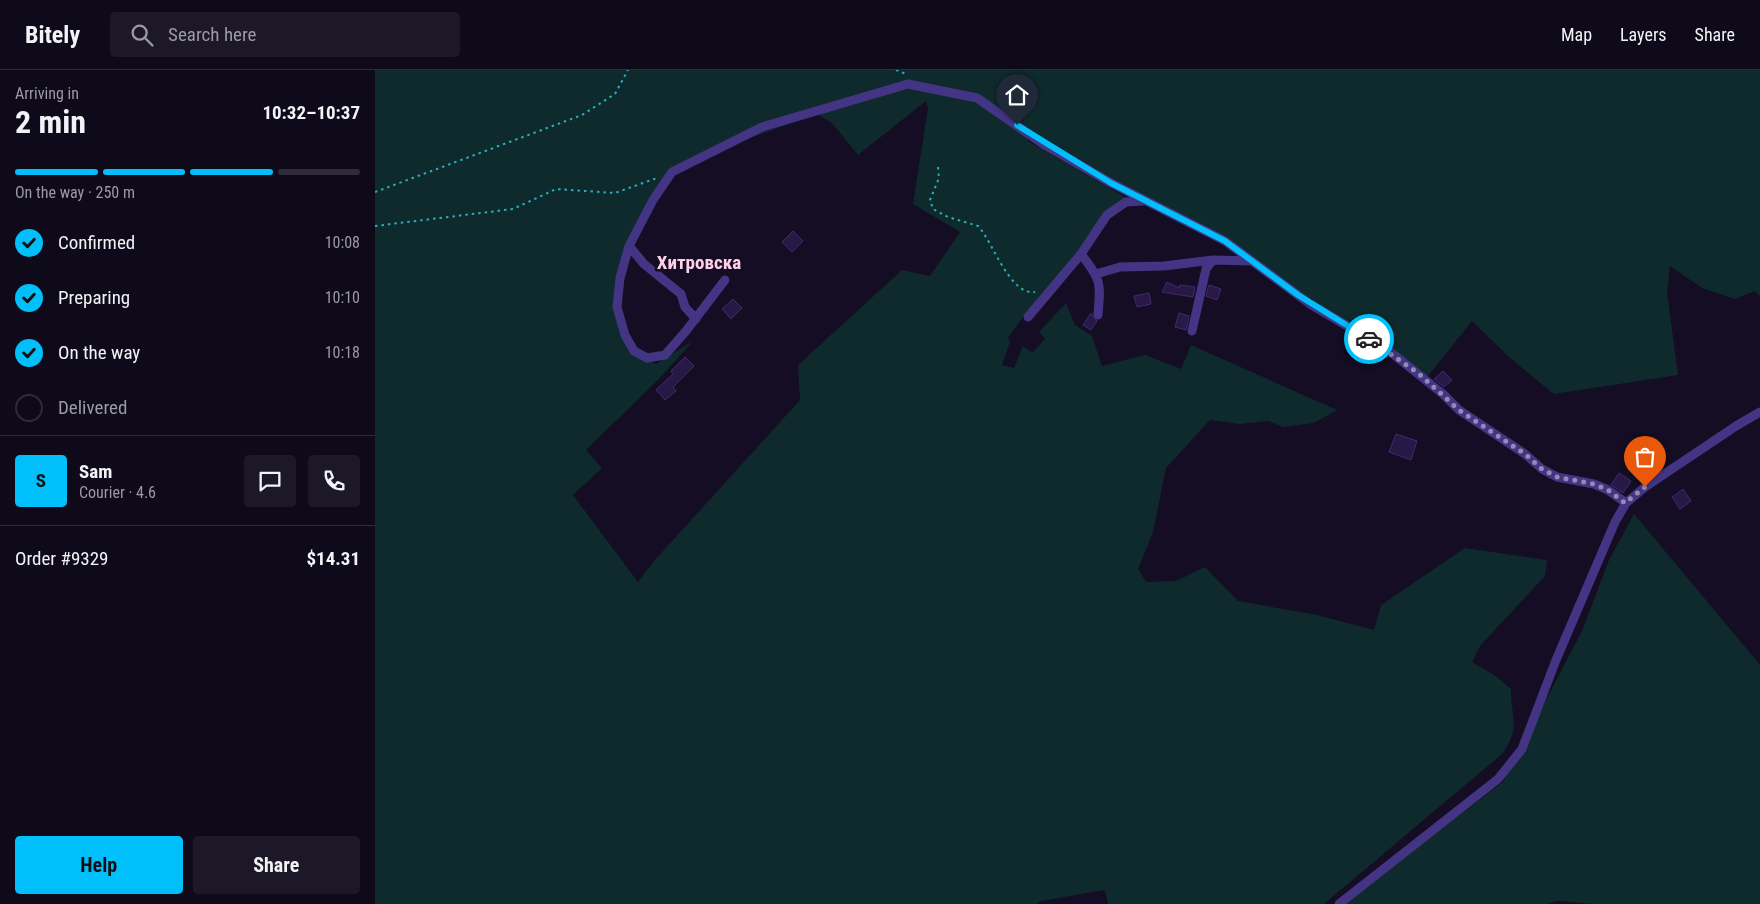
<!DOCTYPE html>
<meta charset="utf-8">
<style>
:root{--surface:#0f0a1a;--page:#1d1827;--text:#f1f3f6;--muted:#9b9aa2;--line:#2f2b39;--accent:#00bffa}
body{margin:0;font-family:"Roboto Condensed",sans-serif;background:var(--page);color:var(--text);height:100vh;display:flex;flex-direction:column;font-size:19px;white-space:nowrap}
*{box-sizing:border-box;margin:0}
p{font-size:16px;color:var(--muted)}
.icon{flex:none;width:28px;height:28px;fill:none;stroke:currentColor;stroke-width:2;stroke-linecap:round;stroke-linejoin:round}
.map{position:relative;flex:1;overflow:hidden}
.panel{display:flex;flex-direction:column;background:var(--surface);width:375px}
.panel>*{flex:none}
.pin{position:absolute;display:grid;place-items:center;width:42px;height:42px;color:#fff;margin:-51px -21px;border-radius:50% 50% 50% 0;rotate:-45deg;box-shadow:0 0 5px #0007}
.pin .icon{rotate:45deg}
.courier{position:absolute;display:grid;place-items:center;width:50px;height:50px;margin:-25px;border:4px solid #00bffa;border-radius:50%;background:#fff;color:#222;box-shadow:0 1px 6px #0007}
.head em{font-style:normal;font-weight:700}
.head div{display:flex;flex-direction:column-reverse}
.head{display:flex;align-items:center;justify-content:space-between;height:85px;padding:0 15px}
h1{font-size:32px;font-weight:700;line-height:38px}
.bar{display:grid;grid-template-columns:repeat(4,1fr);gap:8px 5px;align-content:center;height:60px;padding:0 15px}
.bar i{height:6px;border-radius:4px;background:var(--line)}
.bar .active{background:var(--accent)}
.bar p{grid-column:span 4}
.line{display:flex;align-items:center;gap:12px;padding:0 15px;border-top:1px solid var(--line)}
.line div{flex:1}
.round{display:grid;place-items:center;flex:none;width:52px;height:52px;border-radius:5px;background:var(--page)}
ol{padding:0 15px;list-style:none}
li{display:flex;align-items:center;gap:15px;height:55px}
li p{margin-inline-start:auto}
li .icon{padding:5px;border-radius:50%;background:var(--accent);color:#111;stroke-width:4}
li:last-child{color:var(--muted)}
li i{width:28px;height:28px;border:2px solid var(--line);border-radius:50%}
.primary-button{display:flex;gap:10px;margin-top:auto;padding:10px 15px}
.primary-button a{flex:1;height:58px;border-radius:5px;background:var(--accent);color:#111;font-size:20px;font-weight:700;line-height:58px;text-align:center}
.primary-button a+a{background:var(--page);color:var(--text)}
header{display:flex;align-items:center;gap:30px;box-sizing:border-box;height:70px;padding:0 25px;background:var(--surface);border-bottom:1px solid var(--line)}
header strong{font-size:24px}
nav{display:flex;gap:28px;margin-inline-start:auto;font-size:18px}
.search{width:350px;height:45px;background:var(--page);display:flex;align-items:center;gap:12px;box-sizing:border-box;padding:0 18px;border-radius:5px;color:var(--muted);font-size:19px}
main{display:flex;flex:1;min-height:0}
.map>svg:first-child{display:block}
.green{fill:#0f2a2d;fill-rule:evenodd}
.building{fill:#271845;stroke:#412972}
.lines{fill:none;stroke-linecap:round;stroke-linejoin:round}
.path{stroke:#28afba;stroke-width:2;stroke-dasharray:2.5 4;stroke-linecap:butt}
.minor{stroke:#433584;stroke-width:9}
.done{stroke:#958bb2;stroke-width:5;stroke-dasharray:0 9}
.route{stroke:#00bffa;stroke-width:6}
.labels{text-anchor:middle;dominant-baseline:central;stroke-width:5;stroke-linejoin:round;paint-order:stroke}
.neighbourhood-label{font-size:19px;font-weight:bold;fill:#ffd1e8;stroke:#140d23}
</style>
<header>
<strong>Bitely</strong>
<div class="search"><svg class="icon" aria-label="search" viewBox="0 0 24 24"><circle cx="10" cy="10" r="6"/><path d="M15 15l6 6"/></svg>Search here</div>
<nav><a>Map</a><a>Layers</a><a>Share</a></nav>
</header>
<main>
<section class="panel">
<div class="head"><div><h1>2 min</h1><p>Arriving in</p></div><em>10:32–10:37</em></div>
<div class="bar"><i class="active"></i><i class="active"></i><i class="active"></i><i></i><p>On the way · 250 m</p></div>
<ol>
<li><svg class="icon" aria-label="check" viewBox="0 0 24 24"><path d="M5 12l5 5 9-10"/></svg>Confirmed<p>10:08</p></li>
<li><svg class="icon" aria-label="check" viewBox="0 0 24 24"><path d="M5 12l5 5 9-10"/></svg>Preparing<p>10:10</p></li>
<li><svg class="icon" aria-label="check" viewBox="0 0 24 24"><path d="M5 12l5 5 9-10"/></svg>On the way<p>10:18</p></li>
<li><i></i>Delivered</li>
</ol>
<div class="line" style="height:90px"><b class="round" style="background:var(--accent);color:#111">S</b><div><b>Sam</b><p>Courier · 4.6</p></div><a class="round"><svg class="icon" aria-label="chat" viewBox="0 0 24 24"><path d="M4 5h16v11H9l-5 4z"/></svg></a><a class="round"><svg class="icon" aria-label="phone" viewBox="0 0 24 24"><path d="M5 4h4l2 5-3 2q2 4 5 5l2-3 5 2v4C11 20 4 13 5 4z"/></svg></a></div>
<div class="line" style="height:65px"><div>Order #9329</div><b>$14.31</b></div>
<div class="primary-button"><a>Help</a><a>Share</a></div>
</section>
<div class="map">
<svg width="1385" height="834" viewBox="0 0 1385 834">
<rect width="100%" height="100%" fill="#140d23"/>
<!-- green -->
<path class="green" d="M0 0H1385V226L1380 221 1360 229 1327 218 1295 196 1292 222 1303 305 1179 324 1135 288 1097 251 1052 307 952 245 865 180 650 64 653 71 755 130 732 141 696 190 650 244 633 268 635 272 627 295 639 298 648 276 657 283 670 269 664 262 691 233 700 255 717 266 727 296 770 285 806 299 816 275 962 340 939 353 908 357 893 351 865 354 835 350 791 398 778 462 763 499 771 512 801 511 830 497 863 531 942 545 999 560 1006 535 1090 478 1172 490 1170 506 1105 576 1097 592 1121 606 1136 619C1136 649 1146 656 1128 683L949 834H733L730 820 666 831 661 834H0ZM551 31 553 38 538 134 585 162 555 206 527 200 423 295 425 330 279 491 263 512 198 425 227 398 211 380 285 308 318 271 281 294 270 289 254 272 241 224 263 155 311 91 442 44 457 53 483 85Z
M1259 444 1385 595V834H1218L1183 831 1172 834H969L1128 712 1207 561 1234 490Z"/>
<!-- building -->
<path class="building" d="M418 161 428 171 417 182 407 172Z
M792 212 804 218 805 215 820 217 818 227 787 222Z
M834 215 846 219 842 230 831 226Z
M774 223 776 234 762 237 759 226Z
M358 229 367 238 356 249 347 239Z
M716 243 722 251 716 260 708 255Z
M804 243 814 246 811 260 800 257Z
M310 287 319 296 298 317 301 321 290 330 281 320 298 304 296 301Z
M1068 301 1077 310 1069 317 1059 309Z
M1021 364 1042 371 1036 390 1014 382Z
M1244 403 1256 411 1248 423 1236 415Z
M1308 419 1316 431 1305 439 1297 427Z"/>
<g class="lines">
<!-- path -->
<path class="path" d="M521 0 531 4
M563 97 564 108 555 130 558 139 573 147 603 156C618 172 635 226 660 222
M0 122 207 45 240 24 253 0
M0 156 138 139 181 119 240 123 282 108"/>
<!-- minor -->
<path class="minor" d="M254 176 269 194 306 224 310 237 321 249
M706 184C726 210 726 212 723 245
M721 204 745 197 789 196 838 190 877 191
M350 210 311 261 290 285 272 288 259 281 250 265 242 237 245 208 254 176 278 130 297 102 387 57 533 14 602 28 668 74 736 113 850 171 935 234 1013 280 1068 324 1084 340 1150 384 1167 399 1182 407 1219 414 1233 420 1251 433
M653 247 706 184 732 145 751 132 768 131
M817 261 831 199 838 190
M964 834 1123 709 1147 679 1181 590 1240 452 1251 433 1270 417 1361 356 1385 342"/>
</g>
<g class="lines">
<!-- done -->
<path class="done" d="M994 269 1043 303 1084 340 1150 384 1167 399 1182 407 1219 414 1233 420 1250 433 1270 417"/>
<!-- route -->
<path class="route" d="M642 55 736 113 850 171 923 225 994 269"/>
</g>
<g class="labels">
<!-- neighbourhood labels -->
<g class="neighbourhood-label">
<text x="324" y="192">Хитровска</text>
</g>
</g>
</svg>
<div class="pin" style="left:1270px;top:417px;background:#ea580c"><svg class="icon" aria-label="bag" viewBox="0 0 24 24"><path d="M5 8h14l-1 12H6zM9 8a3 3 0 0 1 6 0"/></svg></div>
<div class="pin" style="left:642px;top:55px;background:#1f2937"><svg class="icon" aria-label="home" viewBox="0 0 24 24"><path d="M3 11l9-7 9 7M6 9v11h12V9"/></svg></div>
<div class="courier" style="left:994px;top:269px"><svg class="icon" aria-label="car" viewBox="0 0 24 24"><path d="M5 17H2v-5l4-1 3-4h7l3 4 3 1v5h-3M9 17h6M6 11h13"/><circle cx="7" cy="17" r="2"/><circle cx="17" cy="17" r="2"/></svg></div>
</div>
</main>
